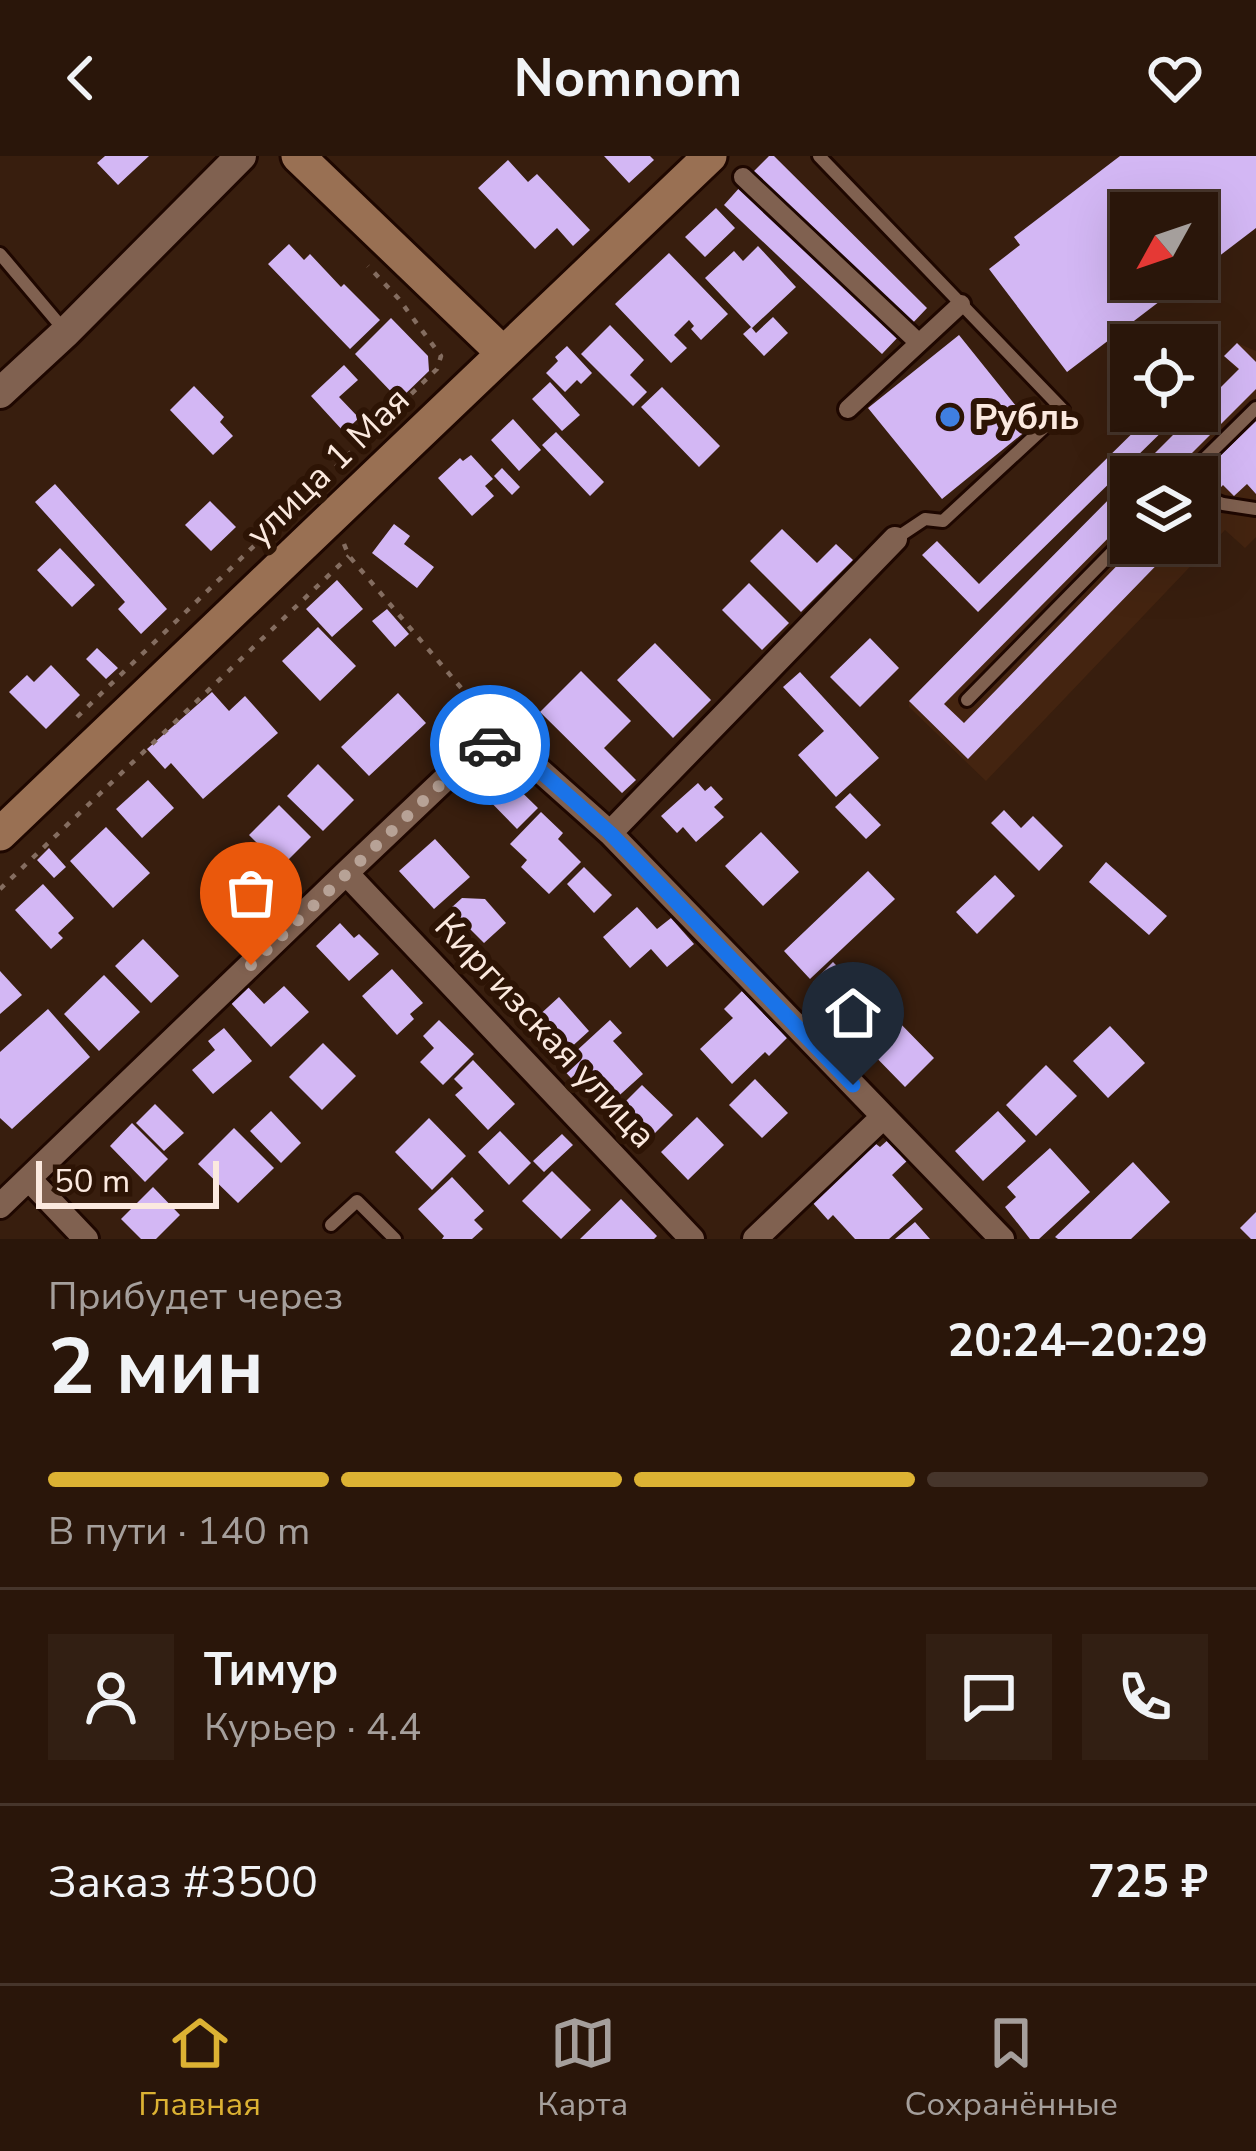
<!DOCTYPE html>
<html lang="ru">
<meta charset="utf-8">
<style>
:root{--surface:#2a160a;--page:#321f13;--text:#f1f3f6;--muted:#a59f9c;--line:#46352b;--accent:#dcb233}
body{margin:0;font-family:"Nunito Sans",sans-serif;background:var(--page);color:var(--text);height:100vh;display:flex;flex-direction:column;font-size:45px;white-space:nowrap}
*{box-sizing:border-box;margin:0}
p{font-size:39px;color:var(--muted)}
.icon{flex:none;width:66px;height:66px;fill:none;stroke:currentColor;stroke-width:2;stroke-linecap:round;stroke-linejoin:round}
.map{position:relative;height:1083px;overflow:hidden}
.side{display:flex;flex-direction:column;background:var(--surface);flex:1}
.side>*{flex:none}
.needle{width:78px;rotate:230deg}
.fabs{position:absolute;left:1110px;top:36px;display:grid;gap:24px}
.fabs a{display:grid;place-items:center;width:108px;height:108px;border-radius:0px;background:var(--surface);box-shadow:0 12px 48px #0002,0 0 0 3px var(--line);font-size:60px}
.scale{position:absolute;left:36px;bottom:30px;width:183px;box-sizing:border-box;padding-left:12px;border:6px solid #fbe9df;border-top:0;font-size:33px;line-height:42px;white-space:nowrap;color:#fbe9df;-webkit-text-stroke:9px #2d1405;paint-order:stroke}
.pin{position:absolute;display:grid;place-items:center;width:102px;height:102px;color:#fff;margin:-123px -51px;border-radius:50% 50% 50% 0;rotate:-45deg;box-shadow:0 0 12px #0007}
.pin .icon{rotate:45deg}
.courier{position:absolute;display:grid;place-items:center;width:120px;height:120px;margin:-60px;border:9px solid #1a73e8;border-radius:50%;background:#fff;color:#222;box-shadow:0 3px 15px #0007}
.summary em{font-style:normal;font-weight:700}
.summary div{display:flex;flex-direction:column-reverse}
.summary{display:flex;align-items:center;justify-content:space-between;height:204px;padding:0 48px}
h1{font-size:78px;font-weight:700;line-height:90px}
.bar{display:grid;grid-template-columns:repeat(4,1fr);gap:18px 12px;align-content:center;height:144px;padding:0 48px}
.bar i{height:15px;border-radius:9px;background:var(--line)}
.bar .current{background:var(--accent)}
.bar p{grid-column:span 4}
.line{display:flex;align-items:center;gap:30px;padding:0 48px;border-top:3px solid var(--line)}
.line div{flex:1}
.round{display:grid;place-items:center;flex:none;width:126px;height:126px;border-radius:0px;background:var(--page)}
header{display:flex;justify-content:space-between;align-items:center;height:156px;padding:0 48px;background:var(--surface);font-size:54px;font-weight:700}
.dock{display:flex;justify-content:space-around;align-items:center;height:168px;border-top:3px solid var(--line);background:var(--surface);font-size:33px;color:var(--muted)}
.dock a{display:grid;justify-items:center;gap:6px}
.dock .current{color:var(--accent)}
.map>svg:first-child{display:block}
.built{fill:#442410}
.building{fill:#d3b7f4}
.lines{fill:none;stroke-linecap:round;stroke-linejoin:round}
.service-casing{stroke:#1e0700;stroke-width:18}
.pedestrian-casing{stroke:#1e0700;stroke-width:24}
.minor-casing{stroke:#1e0700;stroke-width:30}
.tertiary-casing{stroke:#1e0700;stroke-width:36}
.secondary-casing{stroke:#1e0700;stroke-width:39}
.path{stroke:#846d60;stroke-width:4.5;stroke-dasharray:6 9;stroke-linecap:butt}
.service{stroke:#806150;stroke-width:12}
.pedestrian{stroke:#806150;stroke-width:18}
.minor{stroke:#806150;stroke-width:24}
.tertiary{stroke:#806150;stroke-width:30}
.secondary{stroke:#997053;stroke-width:33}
.done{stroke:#b7a296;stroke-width:12;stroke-dasharray:0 21.6}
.route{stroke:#1a73e8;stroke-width:15}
.shop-dot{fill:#3f7fe0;stroke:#2d1405;stroke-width:4.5}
.labels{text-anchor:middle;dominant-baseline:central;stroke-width:12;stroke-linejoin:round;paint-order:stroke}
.poi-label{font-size:36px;font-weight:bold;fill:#fbe9df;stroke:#2d1405;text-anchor:start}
.street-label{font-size:36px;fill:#fbe9df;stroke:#2d1405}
</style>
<header><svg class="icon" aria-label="back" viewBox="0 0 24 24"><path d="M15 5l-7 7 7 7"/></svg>Nomnom<svg class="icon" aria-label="heart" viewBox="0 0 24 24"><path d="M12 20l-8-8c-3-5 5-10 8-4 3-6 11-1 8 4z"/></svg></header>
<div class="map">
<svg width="1256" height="1083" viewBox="0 0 1256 1083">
<rect width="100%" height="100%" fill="#381e0e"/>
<!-- built -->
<path class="built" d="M1237 187 1256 195V381L1245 392 1225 374 986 625 909 551V545L1131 321V387H1197V321H1131L1238 214 1224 200Z"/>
<!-- building -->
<path class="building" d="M105 0H149L118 29 97 7Z
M604 0H650L654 4 629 27Z
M769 0H774L927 152 909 171 752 17Z
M1120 0H1256V72L1197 117V57H1131V123H1189L1067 216 989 113 1020 89 1014 81Z
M508 4 528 26 537 18 590 74 573 90 557 72 535 93 478 32Z
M741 30 900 179 882 198 724 49Z
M716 52 735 72 705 101 685 81Z
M289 88 304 104 310 98 341 131 344 128 380 164 350 193 268 108Z
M758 90 796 131 752 172 705 122 734 95 743 105Z
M669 97 728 158 701 184 691 173 694 170 689 164 674 179 687 192 671 207 615 148Z
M773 161 788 177 764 200 743 178 751 171 756 177Z
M391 162 428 200 429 215 399 244 355 198Z
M610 169 644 204 630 219 647 236 633 250 581 198Z
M959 179 1032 270 942 343 868 252Z
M1237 187 1256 206V233L1168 321H1131L1239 213 1224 200Z
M567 190 592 217 581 228 577 224 565 236 546 217 558 205 555 201Z
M344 209 358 224 339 241 359 262 344 276 311 240Z
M550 226 580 259 562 275 532 243Z
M194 230 224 261 220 266 233 280 213 299 170 254Z
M662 231 720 290 699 311 641 251Z
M1131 245V255H1144L1122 276 1111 265Z
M1155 255H1175L1179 259 978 456 922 399 937 385 979 428Z
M513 263 541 294 519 315 491 284Z
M1256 265V338L1247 328 1234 340 1223 329 1216 336 1200 319Z
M556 276 604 326 590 340 542 289Z
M471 299 493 323 485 330 494 340 472 360 438 322 460 302 463 305Z
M502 312 520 331 512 339 494 320Z
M1131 321V359L944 548 964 567 1139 387H1178L968 603 909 545Z
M55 328 167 453 141 478 118 453 125 446 35 346Z
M210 345 236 371 211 395 185 369Z
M394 368 410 380 404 388 434 411 417 432 372 397Z
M782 373 817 407 836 388 853 404 801 456 750 405Z
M60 392 95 429 72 451 37 414Z
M337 424 363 453 332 481 306 453Z
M749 427 789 467 762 494 722 454Z
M387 453 409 478 395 491 372 465Z
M318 471 356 510 320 545 282 505Z
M870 482 899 512 860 551 830 521Z
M655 487 711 544 673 582 617 524Z
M97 492 118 512 106 523 86 503Z
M51 509 80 539 46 573 9 536 27 519 34 526Z
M581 515 631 565 604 592 636 624 622 637 540 556Z
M800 516 879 602 836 641 798 599 824 575 783 531Z
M212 536 229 555 245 540 278 577 203 643 171 607 165 613 147 593Z
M398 537 426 567 369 620 341 591Z
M318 608 354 644 323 675 287 640Z
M498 613 538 652 517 673 478 633Z
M148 624 174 652 142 682 116 653Z
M698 627 705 635 711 630 723 643 714 651 724 661 696 686 683 671 677 677 661 660Z
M850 637 881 669 866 683 835 651Z
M279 649 311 681 281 711 249 679Z
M1004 654 1021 672 1033 660 1063 690 1039 715 991 667Z
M541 656 563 677 558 683 581 706 549 738 521 711 527 704 510 688Z
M106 671 150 717 113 752 70 705Z
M761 676 799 716 763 750 725 710Z
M435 683 470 721 434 753 399 715Z
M49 692 66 711 54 722 37 704Z
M254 705 290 741 261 769 226 734Z
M1106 706 1167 760 1149 779 1089 726Z
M584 711 612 739 594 757 567 728Z
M868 715 895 743 810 823 784 795Z
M995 719 1015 740 977 778 956 756Z
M43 728 74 762 58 777 63 782 51 793 15 754Z
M462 742 485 743 506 767 484 787 467 770 457 779 440 762Z
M637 751 657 773 671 762 694 788 667 811 651 793 630 812 603 781Z
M340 767 354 782 359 778 379 798 349 825 316 790Z
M143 783 179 820 151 847 115 810Z
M833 806 869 843 849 862 813 826Z
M392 813 423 847 410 858 414 863 397 879 362 840Z
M0 815 22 839 0 858Z
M104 819 140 856 99 895 64 858Z
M247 830 264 848 284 830 309 856 271 891 230 846Z
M742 835 787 882 769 900 765 896 732 928 700 893 733 862 724 853Z
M559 841 589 875 567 895 536 862Z
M48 853 90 901 12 973 0 962V896Z
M895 862 934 902 905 931 866 891Z
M439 864 474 898 443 929 420 906 434 892 423 880Z
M610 864 622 877 613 885 643 918 612 946 581 913 571 922 560 910Z
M1110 870 1145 907 1108 942 1073 905Z
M224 872 252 905 213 938 192 914 215 894 208 885Z
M323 887 356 920 322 954 289 921Z
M473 904 515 948 488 974 455 939 463 932 454 923Z
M1046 909 1077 940 1036 980 1006 949Z
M755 923 788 957 762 982 729 949Z
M642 929 673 959 650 982 620 951Z
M155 948 184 977 164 995 136 967Z
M271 955 301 987 281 1007 250 975Z
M998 955 1026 985 983 1025 955 995Z
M697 961 724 989 688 1024 661 996Z
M429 962 466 1000 432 1034 395 996Z
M132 967 168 1003 145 1026 110 990Z
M234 972 274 1012 238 1047 198 1008Z
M500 975 531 1007 509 1029 478 996Z
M562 978 573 989 544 1016 533 1005Z
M889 983 908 1004 892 1019 923 1053 889 1083H855L833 1059 828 1064 812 1046 876 988 880 991Z
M1050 992 1090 1036 1039 1083H1030L1005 1051 1016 1041 1007 1031Z
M1133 1006 1170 1046 1131 1083H1058L1055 1081Z
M552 1015 591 1054 561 1083 522 1045Z
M452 1021 484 1055 474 1064 483 1073 472 1083H442L444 1080 418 1053Z
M153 1031 180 1059 156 1083H141L121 1063Z
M621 1043 657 1080 654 1083H580Z
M1256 1056V1083H1251L1240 1072Z
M915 1066 930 1083H895Z"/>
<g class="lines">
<defs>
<path id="service" d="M819 0 1063 254 943 365 925 363 895 383
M0 98 65 175
M1186 321 1256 252
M1197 338 1223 348 1256 353
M967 544 1131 377
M331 1069 357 1045 395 1083"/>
<path id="pedestrian" d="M743 21 919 187 961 148
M848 253 919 187"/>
<path id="minor" d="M610 677 895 383
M346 717 692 1083
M29 1023 86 1083
M0 1050 346 717 443 625 470 610 500 579 610 677 1002 1083
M755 1083 883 961"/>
<path id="tertiary" d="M0 237 66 176 241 0"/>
<path id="secondary" d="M298 0 503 197
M0 678 710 0"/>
</defs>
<!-- service casing -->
<use href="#service" class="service-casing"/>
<!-- pedestrian casing -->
<use href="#pedestrian" class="pedestrian-casing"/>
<!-- minor casing -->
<use href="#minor" class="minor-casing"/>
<!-- tertiary casing -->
<use href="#tertiary" class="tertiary-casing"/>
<!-- secondary casing -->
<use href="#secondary" class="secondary-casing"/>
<!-- path -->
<path class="path" d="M344 388 349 400 485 560
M77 561 437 213 441 200 398 142 368 110
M0 733 349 400"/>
<!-- service -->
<use href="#service" class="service"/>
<!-- pedestrian -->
<use href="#pedestrian" class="pedestrian"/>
<!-- minor -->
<use href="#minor" class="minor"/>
<!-- tertiary -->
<use href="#tertiary" class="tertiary"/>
<!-- secondary -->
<use href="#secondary" class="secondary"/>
</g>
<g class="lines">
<!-- done -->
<path class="done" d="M251 809 443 626 470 610 490 589"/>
<!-- route -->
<path class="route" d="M490 589 500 579 610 677 853 929"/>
</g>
<!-- markers -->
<circle class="shop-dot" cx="950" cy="261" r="12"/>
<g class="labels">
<!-- poi labels -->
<g class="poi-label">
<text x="974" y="261">Рубль</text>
</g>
<!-- street labels -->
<g class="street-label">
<text transform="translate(328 311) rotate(-44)">улица 1 Мая</text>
<text transform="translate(545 875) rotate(47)">Киргизская улица</text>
</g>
</g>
</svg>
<div class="fabs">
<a><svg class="needle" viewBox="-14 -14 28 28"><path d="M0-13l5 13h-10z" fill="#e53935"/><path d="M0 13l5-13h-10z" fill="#a59f9c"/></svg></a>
<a><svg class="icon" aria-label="locate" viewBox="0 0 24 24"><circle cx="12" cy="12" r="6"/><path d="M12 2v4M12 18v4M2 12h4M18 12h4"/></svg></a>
<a><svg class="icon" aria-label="layers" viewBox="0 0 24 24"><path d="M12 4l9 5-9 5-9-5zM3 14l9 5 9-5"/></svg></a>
</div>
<div class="scale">50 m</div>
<div class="pin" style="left:251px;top:809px;background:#ea580c"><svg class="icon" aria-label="bag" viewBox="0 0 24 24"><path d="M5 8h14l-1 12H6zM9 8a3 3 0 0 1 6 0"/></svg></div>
<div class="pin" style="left:853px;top:929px;background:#1f2937"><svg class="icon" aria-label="home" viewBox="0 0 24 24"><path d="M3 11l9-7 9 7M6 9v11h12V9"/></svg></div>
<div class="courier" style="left:490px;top:589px"><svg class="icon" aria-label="car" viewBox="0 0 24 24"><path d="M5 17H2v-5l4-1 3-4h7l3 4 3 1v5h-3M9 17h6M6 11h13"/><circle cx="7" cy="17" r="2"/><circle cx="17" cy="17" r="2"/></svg></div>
</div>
<section class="side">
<div class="summary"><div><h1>2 мин</h1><p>Прибудет через</p></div><em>20:24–20:29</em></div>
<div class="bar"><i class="current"></i><i class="current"></i><i class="current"></i><i></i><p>В пути · 140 m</p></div>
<div class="line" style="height:216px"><a class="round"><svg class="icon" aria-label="person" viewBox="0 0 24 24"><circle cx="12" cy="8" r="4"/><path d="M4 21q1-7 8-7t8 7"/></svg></a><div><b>Тимур</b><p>Курьер · 4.4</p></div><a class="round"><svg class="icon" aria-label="chat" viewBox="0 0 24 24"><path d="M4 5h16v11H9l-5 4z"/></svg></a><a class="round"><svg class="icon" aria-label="phone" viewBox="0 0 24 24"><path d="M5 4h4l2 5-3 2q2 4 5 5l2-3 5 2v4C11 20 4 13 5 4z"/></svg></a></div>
<div class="line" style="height:156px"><div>Заказ #3500</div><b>725 ₽</b></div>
</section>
<nav class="dock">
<a class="current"><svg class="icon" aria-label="home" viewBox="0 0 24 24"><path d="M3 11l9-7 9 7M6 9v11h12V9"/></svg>Главная</a>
<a><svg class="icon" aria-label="map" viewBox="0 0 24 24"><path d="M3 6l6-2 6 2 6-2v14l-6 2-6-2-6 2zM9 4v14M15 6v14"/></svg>Карта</a>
<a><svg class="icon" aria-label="saved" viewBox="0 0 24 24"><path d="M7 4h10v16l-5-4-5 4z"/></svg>Сохранённые</a>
</nav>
